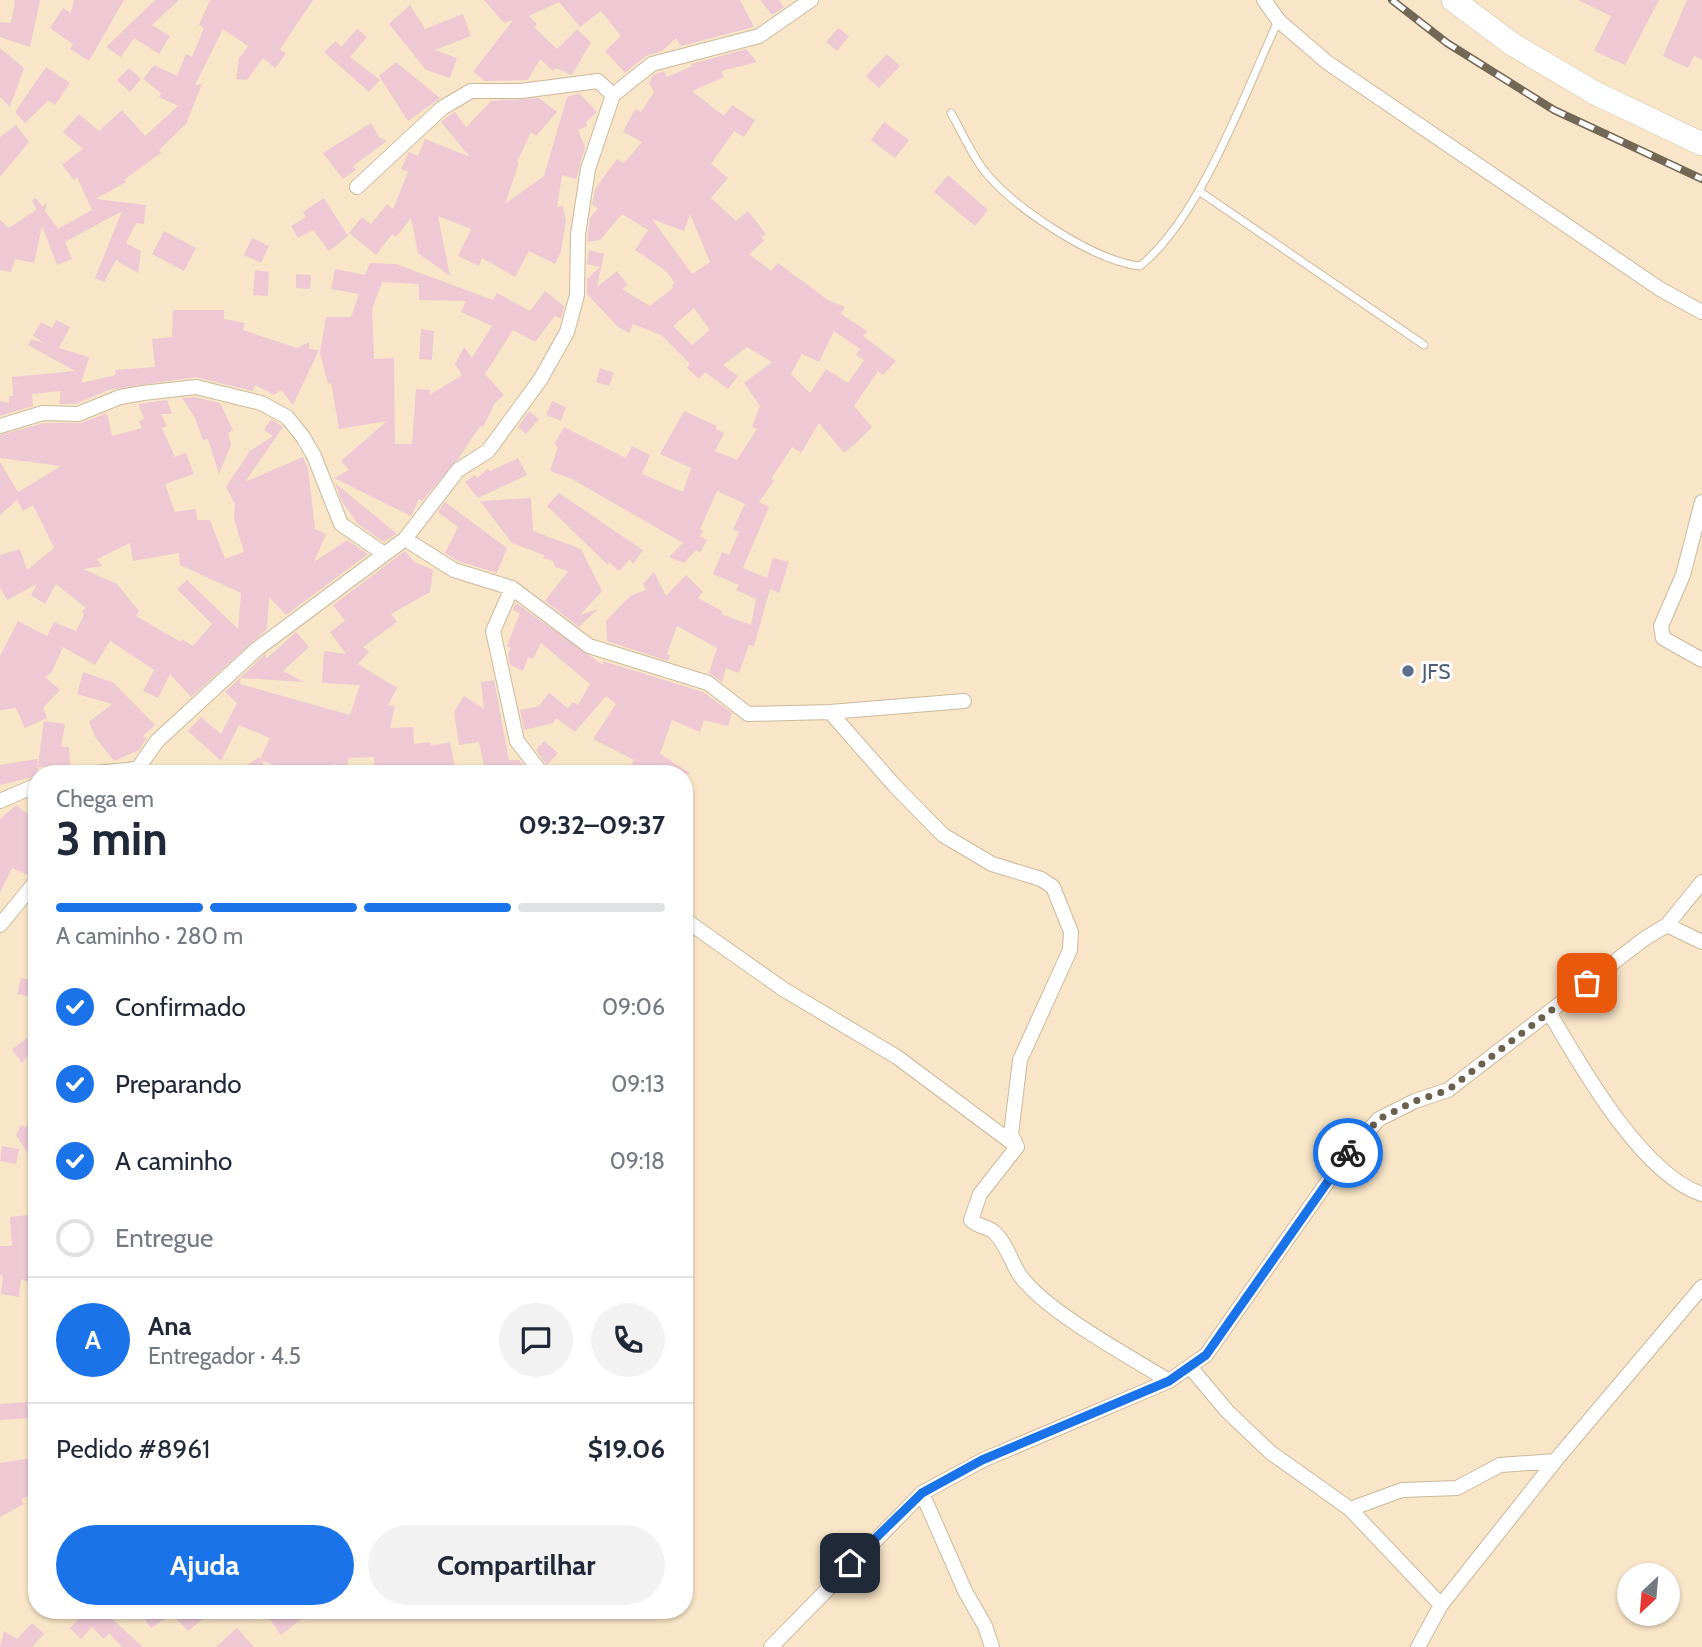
<!DOCTYPE html>
<html lang="pt">
<meta charset="utf-8">
<style>
:root{--surface:#fff;--page:#f2f2f3;--text:#1f2937;--muted:#747a83;--line:#e0e1e3;--accent:#1a73e8}
body{margin:0;font-family:Cabin,sans-serif;background:var(--page);color:var(--text);height:100vh;display:flex;flex-direction:column;font-size:26px;white-space:nowrap}
*{box-sizing:border-box;margin:0}
p{font-size:23px;color:var(--muted)}
.icon{flex:none;width:38px;height:38px;fill:none;stroke:currentColor;stroke-width:2;stroke-linecap:round;stroke-linejoin:round}
.map{position:relative;flex:1;overflow:hidden}
.side{position:absolute;left:28px;top:765px;width:665px;height:854px;display:flex;flex-direction:column;background:var(--surface);border-radius:28px;box-shadow:0 2px 5px #0004}
.side>*{flex:none}
.needle{width:46px;rotate:206deg}
.buttons{position:absolute;left:1617px;top:1563px;display:grid;gap:14px}
.buttons a{display:grid;place-items:center;width:63px;height:63px;border-radius:50%;background:var(--surface);box-shadow:0 2px 5px #0004;font-size:35px}
.pin{position:absolute;display:grid;place-items:center;width:60px;height:60px;color:#fff;margin:-30px;border-radius:14px;box-shadow:0 4px 10px #0006}
.courier{position:absolute;display:grid;place-items:center;width:70px;height:70px;margin:-35px;border:5px solid #1a73e8;border-radius:50%;background:#fff;color:#222;box-shadow:0 2px 9px #0007}
.headline em{font-style:normal;font-weight:800}
.headline div{display:flex;flex-direction:column-reverse}
.headline{display:flex;align-items:center;justify-content:space-between;height:119px;padding:0 28px}
h1{font-size:46px;font-weight:800;line-height:52px}
.bar{display:grid;grid-template-columns:repeat(4,1fr);gap:10px 7px;align-content:center;height:84px;padding:0 28px}
.bar i{height:9px;border-radius:5px;background:var(--line)}
.bar .selected{background:var(--accent)}
.bar p{grid-column:span 4}
.line{display:flex;align-items:center;gap:18px;padding:0 28px;border-top:2px solid var(--line)}
.line div{flex:1}
.round{display:grid;place-items:center;flex:none;width:74px;height:74px;border-radius:37px;background:var(--page)}
ol{padding:0 28px;list-style:none}
li{display:flex;align-items:center;gap:21px;height:77px}
li p{margin-inline-start:auto}
li .icon{padding:7px;border-radius:50%;background:var(--accent);color:#fff;stroke-width:4}
li:last-child{color:var(--muted)}
li i{width:38px;height:38px;border:4px solid var(--line);border-radius:50%}
.primary-button{display:flex;gap:14px;margin-top:auto;padding:14px 28px}
.primary-button a{flex:1;height:80px;border-radius:42px;background:var(--accent);color:#fff;font-size:28px;font-weight:800;line-height:80px;text-align:center}
.primary-button a+a{background:var(--page);color:var(--text)}
.map>svg:first-child{display:block}
.building{fill:#eec8d3;fill-rule:evenodd}
.lines{fill:none;stroke-linecap:round;stroke-linejoin:round}
.service-casing{stroke:#ccb99c;stroke-width:9}
.minor-casing{stroke:#ccb99c;stroke-width:16}
.trunk-casing{stroke:#ccb99c;stroke-width:24}
.service{stroke:#fff;stroke-width:7}
.minor{stroke:#fff;stroke-width:14}
.trunk{stroke:#fff;stroke-width:23}
.rail-casing{stroke:#736855;stroke-width:8}
.rail{stroke:#fff;stroke-width:5;stroke-dasharray:16;stroke-linecap:butt}
.done{stroke:#6b604e;stroke-width:7;stroke-dasharray:0 12.6}
.route{stroke:#1a73e8;stroke-width:9}
.service-dot{fill:#5c6f8a;stroke:#fff;stroke-width:2.5}
.labels{text-anchor:middle;dominant-baseline:central;stroke-width:6;stroke-linejoin:round;paint-order:stroke}
.service-label{font-size:21px;fill:#4e5e75;stroke:#fff;text-anchor:start}
</style>
<div class="map">
<svg width="1702" height="1647" viewBox="0 0 1702 1647">
<rect width="100%" height="100%" fill="#f9e6c8"/>
<!-- building -->
<path class="building" d="M15 0H40L30 47 0 37V22L11 23Z
M74 0H124L89 61 70 49 73 44 50 28 63 8 71 13Z
M155 0H179L152 25 170 36 159 54 134 38 121 57 106 47Z
M210 0H313L280 49 286 54 275 68 263 58 247 80 236 79 239 58 248 46 223 29 195 85 202 84 186 124 159 150 161 153 125 179 126 182 96 199 146 205 144 224 136 223 126 243 141 251 138 273 116 260 104 282 95 278 122 211 65 242 72 259 57 265 42 226 34 263 15 259 11 272 0 270V220L9 228 36 210 32 200 36 198 42 206 47 203 45 211 58 229 92 210 77 177 74 180 62 165 83 149 63 132 79 114 99 131 122 110 145 136 178 106 159 97 161 93 143 79 154 65 177 76 186 54 192 57 204 28 199 25Z
M484 0H740L754 27 681 46 676 38 662 51 646 56 625 73 605 51 621 36 601 11 580 27 559 2 529 16 537 24 534 27 557 49 577 29 591 42 572 75 556 68 553 71 540 59 528 80 485 81 473 72 513 20 504 23Z
M760 0H779L784 7 772 15Z
M1578 0H1659L1625 65 1594 51 1611 16Z
M1687 0H1702V60L1694 56 1688 68 1663 56Z
M410 5 425 29 463 14 471 36 435 50 457 58 450 78 426 70 389 24Z
M838 28 849 36 837 51 826 42Z
M357 29 367 37 350 57 380 80 369 92 324 52 336 41 341 47Z
M0 48 24 68 10 107 0 97Z
M746 49 757 62 721 71 724 77 692 91 724 116 732 105 755 120 744 137 734 131 711 164 728 178 711 198 736 221 748 211 766 234 761 237 764 241 749 254 771 271 778 263 828 300 845 307 841 314 867 331 863 336 896 361 883 375 878 371 854 406 872 427 857 442 844 453 819 423 801 453 792 447 771 479 774 481 759 502 769 507 743 568 767 578 773 558 789 562 779 593 770 589 754 646 749 645 739 673 726 668 722 682 709 673 717 648 677 626 667 654 670 655 668 661 607 641 606 621 630 596 646 590 643 584 654 572 666 596 686 575 703 592 698 598 722 611 721 614 751 625 756 599 736 590 739 585 713 574 722 552 729 555 739 532 733 529 745 504 717 491 700 529 703 531 700 536 707 540 700 553 696 550 684 563 669 557 683 543 572 479 550 471 558 447 554 444 564 427 626 458 632 446 650 455 642 474 683 492 691 468 660 454 684 411 717 426 716 429 724 433 715 451 737 460 757 429 752 427 760 406 744 383 772 362 747 347 723 365 738 376 728 389 705 372 699 379 687 368 690 364 661 335 633 324 629 333 618 327 587 294V279L600 267 587 264 589 250 604 254 597 287 617 271 628 285 622 289 650 306 673 288 672 285 675 283 666 271 635 250 648 230 622 214 600 240 587 242 590 218 598 208 592 205 595 189 617 159 624 163 642 142 623 132 635 109 641 112 654 92 649 83 653 75 664 71 667 77 692 66 691 64ZM690 214 710 262 692 274 652 219 684 231ZM694 308 710 330 692 345 673 326ZM834 331 860 349 856 355 864 360 848 383 826 369 810 393 791 374 802 354 819 362Z
M887 54 900 66 879 88 866 76Z
M396 62 440 98 408 121 379 76Z
M46 67 70 83 55 105 48 101 25 123 15 112Z
M129 68 141 79 130 92 117 80Z
M579 93 597 112 586 122 587 126 578 130 585 147 576 179 562 175 557 207 563 206 566 221 561 251 555 264 529 251 515 277 482 258 479 266 458 256 471 229 438 216 450 276 418 253 411 218 396 237 392 234 376 255 349 233 362 217 371 224 387 204 393 209 408 172 401 169 409 152 418 156 425 139 470 157 441 122 448 116 455 112 466 127 491 101 539 98 557 112 536 136 531 132 517 162 519 163 505 204 544 176 567 97Z
M884 122 909 140 895 158 871 140Z
M371 123 379 137 387 141 353 166 356 170 343 179 323 153Z
M16 125 29 142 0 177V137Z
M948 175 988 210 975 226 934 192Z
M324 198 348 236 329 251 313 230 298 238 291 226 306 217 303 212Z
M164 231 196 248 184 271 152 254Z
M252 238 269 246 261 263 244 255Z
M370 263 396 264 493 300 497 293 530 311 545 291 564 306 561 319 555 316 535 342 513 330 485 374 504 395 495 403 483 427 480 426 458 459 422 501 419 499 411 516 334 478 349 470 341 461 387 421 339 429 331 383 328 384 320 353 326 317H351L359 294 331 289 335 269 365 275ZM382 282 419 284V300L466 301 461 312 492 326 472 358 464 347 455 364 462 375 430 395V390L416 389 412 444H395L394 358 374 359 372 309Z
M255 270 269 272 268 296 253 295Z
M296 274 311 275 310 289 296 288Z
M173 310H224V319L245 323 243 330 297 348 309 342V349L319 350 293 405 281 390 274 395 255 385 253 391 195 377 108 390 76 404H59L61 391 32 394 33 406 0 416V401L9 403V396H13L12 377 75 371 28 345 31 339 44 343 33 336 41 322 52 328 56 320 70 327 59 348 89 357 81 383 116 375 115 370 155 367 152 339 172 337Z
M421 329 434 331 432 360 419 359Z
M600 368 614 373 609 386 596 382Z
M195 397 220 403 233 430 228 433 231 445 219 474 208 439 203 440 194 416 182 398Z
M167 400 172 414H161L167 426 162 428 175 457 186 453 194 474 165 484 175 512 196 509 197 520H210L225 559 244 552 234 519 235 504 226 487 250 451 273 436 264 430 271 419 283 427 245 482 303 457 308 468 315 529 326 534 314 562 347 540 368 554 286 615 269 597 267 629 191 697 170 674 158 698 143 691 154 670 110 641 95 665 63 647 52 672 45 677 60 690 43 708 47 718 25 728 16 708 0 710V656L18 621 47 636 54 622 76 631 84 615 82 611 86 608 56 584 45 604 31 595 37 584 7 600 0 587V555L20 549 27 570 54 548 33 505 23 511 17 500 0 515V462L18 492 61 466 0 458V435L44 423H81L107 413 112 436 142 428 139 421 144 419 138 404ZM130 543 133 561 179 553 180 565 241 593 238 629 187 580 177 589 212 624 193 646 182 639 181 642 136 616 139 611 117 584 83 569 102 566 97 559Z
M552 401 566 407 561 421 546 415Z
M529 411 539 419 526 434 518 427Z
M518 458 527 475 478 498 465 482 475 475 477 478 488 469 490 471Z
M335 483 396 533V534L384 542 358 524 342 502Z
M559 493 643 550 633 564 630 559 619 571 609 562 608 565 547 506Z
M531 498 533 531 581 549 602 591 580 615 598 609 579 627 545 601 568 571 555 567 553 561 543 558 544 555 512 543 480 501Z
M445 502 507 548 497 573 458 561 445 553 458 527 438 512Z
M405 551 414 562 433 570 430 592 391 614 397 622 363 647 369 652 358 664 397 688 388 705 395 706 390 728 413 727 414 744 430 742 431 746 450 742 456 774H374V757L349 758 346 768 334 764 330 774H296L261 760 270 774H235L259 757 260 759 270 738 239 725 221 761 188 731 201 717 221 734 237 703 225 692 263 656 266 654V659L296 632 309 647 283 671 304 682 241 678 240 684 350 715 360 685 322 683 324 651 346 654 330 632 345 621 333 605Z
M516 603 603 665V661L703 692 732 713 728 726 704 720 700 732 672 720 660 754 691 774H626L634 760 593 739 616 704 606 696 575 732 556 718 553 723 524 730 520 710 539 706 549 693 568 708 573 702 578 705 590 684 541 643 533 659 528 657 523 671 510 665 508 654 511 648 507 646 520 613 513 610Z
M83 672 114 683 155 725 143 736 146 739 139 750 114 761 95 737 89 722 112 704 77 694Z
M494 680 509 760H519L530 774H501L500 767 485 770 479 742 459 745 454 712 464 696 484 709 481 682Z
M44 721 65 724 61 747H69L70 765 38 767 37 776 0 785V765L37 759 38 765Z
M544 741 558 753 547 765 536 750Z
M16 805 37 821V871L28 875 12 868 0 893V819Z
M21 978 37 981V998L17 994Z
M37 1031V1044L22 1063 12 1049Z
M34 1103H37V1168L16 1135 21 1125 26 1128Z
M2 1146 19 1149 16 1164 0 1161Z
M37 1214V1286L21 1279 19 1297 1 1294 3 1276 0 1275V1246H12L10 1217Z
M27 1402 28 1418 0 1420V1404Z
M31 1458 37 1492 21 1499 24 1504 0 1517V1463Z
M87 1610H102L143 1647H122L109 1633 104 1639 92 1627 81 1639 70 1628Z
M138 1610H214L188 1631 172 1614 151 1628Z
M263 1610H313L281 1635Z
M32 1623 44 1634 32 1647H0L4 1631 17 1639Z
M237 1628 254 1647H216Z"/>
<g class="lines">
<defs>
<path id="service" d="M951 113C962 132 972 156 986 173 1016 209 1094 261 1140 266 1200 218 1245 93 1278 21
M1199 191 1424 345"/>
<path id="minor" d="M1264 0 1279 21 1328 63 1660 289 1702 312
M357 187 442 108 471 91H521L598 81 613 95
M0 426 43 413 78 414 120 397 143 393 196 387 261 403 287 417 303 437 314 456 341 524 383 553
M1702 502 1683 575 1661 626 1663 638 1702 660
M405 539 454 570 512 588 589 646 708 683 748 714 830 712 964 701
M512 588 493 631 517 741 542 774
M830 712 894 785 943 835 992 864 1041 879 1053 887 1071 932 1070 950 1020 1060 1011 1134 1017 1147 980 1194 971 1220C978 1227 987 1226 994 1232 1008 1245 1011 1264 1022 1278 1050 1314 1129 1356 1169 1381
M86 774 136 769
M134 774 157 741 257 649 405 539 458 470 488 451 540 380 567 332 577 295 578 234 588 169 613 95 652 64 759 36 811 0
M0 801 37 785
M684 919 783 989 897 1057 1015 1145
M0 925 37 880
M1667 925 1702 942
M1549 1012C1580 1065 1642 1175 1702 1194
M1191 1368 1227 1411 1270 1452 1350 1509 1441 1605
M922 1493 965 1591 985 1626 992 1647
M1350 1509 1402 1490 1457 1488 1500 1465 1555 1461
M771 1647 922 1493 983 1460 1169 1381 1206 1355 1347 1154 1379 1119 1415 1101 1448 1090 1644 939 1667 925 1702 882
M1418 1647 1441 1605 1560 1455 1702 1287"/>
<path id="trunk" d="M1453 0 1512 44 1595 93 1702 144"/>
</defs>
<!-- service casing -->
<use href="#service" class="service-casing"/>
<!-- minor casing -->
<use href="#minor" class="minor-casing"/>
<!-- trunk casing -->
<use href="#trunk" class="trunk-casing"/>
<!-- service -->
<use href="#service" class="service"/>
<!-- minor -->
<use href="#minor" class="minor"/>
<!-- trunk -->
<use href="#trunk" class="trunk"/>
<defs>
<path id="rail" d="M1392 0 1447 43 1554 110 1702 179"/>
</defs>
<!-- rail casing -->
<use href="#rail" class="rail-casing"/>
<!-- rail -->
<use href="#rail" class="rail"/>
</g>
<g class="lines">
<!-- done -->
<path class="done" d="M1348 1153 1379 1119 1415 1101 1448 1090 1587 983"/>
<!-- route -->
<path class="route" d="M850 1563 922 1493 982 1460 1169 1381 1206 1355 1348 1153"/>
</g>
<!-- markers -->
<circle class="service-dot" cx="1408" cy="671" r="7"/>
<g class="labels">
<!-- service labels -->
<g class="service-label">
<text x="1422" y="671">JFS</text>
</g>
</g>
</svg>
<div class="buttons">
<a><svg class="needle" viewBox="-14 -14 28 28"><path d="M0-13l5 13h-10z" fill="#e53935"/><path d="M0 13l5-13h-10z" fill="#747a83"/></svg></a>
</div>
<div class="pin" style="left:1587px;top:983px;background:#ea580c"><svg class="icon" aria-label="bag" viewBox="0 0 24 24"><path d="M5 8h14l-1 12H6zM9 8a3 3 0 0 1 6 0"/></svg></div>
<div class="pin" style="left:850px;top:1563px;background:#1f2937"><svg class="icon" aria-label="home" viewBox="0 0 24 24"><path d="M3 11l9-7 9 7M6 9v11h12V9"/></svg></div>
<div class="courier" style="left:1348px;top:1153px"><svg class="icon" aria-label="bike" viewBox="0 0 24 24"><circle cx="6" cy="16" r="4"/><circle cx="18" cy="16" r="4"/><path d="M6 16l4-8h5l3 8M10 8l3 8H6M13 5h3"/></svg></div>
<section class="side">
<div class="headline"><div><h1>3 min</h1><p>Chega em</p></div><em>09:32–09:37</em></div>
<div class="bar"><i class="selected"></i><i class="selected"></i><i class="selected"></i><i></i><p>A caminho · 280 m</p></div>
<ol>
<li><svg class="icon" aria-label="check" viewBox="0 0 24 24"><path d="M5 12l5 5 9-10"/></svg>Confirmado<p>09:06</p></li>
<li><svg class="icon" aria-label="check" viewBox="0 0 24 24"><path d="M5 12l5 5 9-10"/></svg>Preparando<p>09:13</p></li>
<li><svg class="icon" aria-label="check" viewBox="0 0 24 24"><path d="M5 12l5 5 9-10"/></svg>A caminho<p>09:18</p></li>
<li><i></i>Entregue</li>
</ol>
<div class="line" style="height:126px"><b class="round" style="background:var(--accent);color:#fff">A</b><div><b>Ana</b><p>Entregador · 4.5</p></div><a class="round"><svg class="icon" aria-label="chat" viewBox="0 0 24 24"><path d="M4 5h16v11H9l-5 4z"/></svg></a><a class="round"><svg class="icon" aria-label="phone" viewBox="0 0 24 24"><path d="M5 4h4l2 5-3 2q2 4 5 5l2-3 5 2v4C11 20 4 13 5 4z"/></svg></a></div>
<div class="line" style="height:91px"><div>Pedido #8961</div><b>$19.06</b></div>
<div class="primary-button"><a>Ajuda</a><a>Compartilhar</a></div>
</section>
</div>
